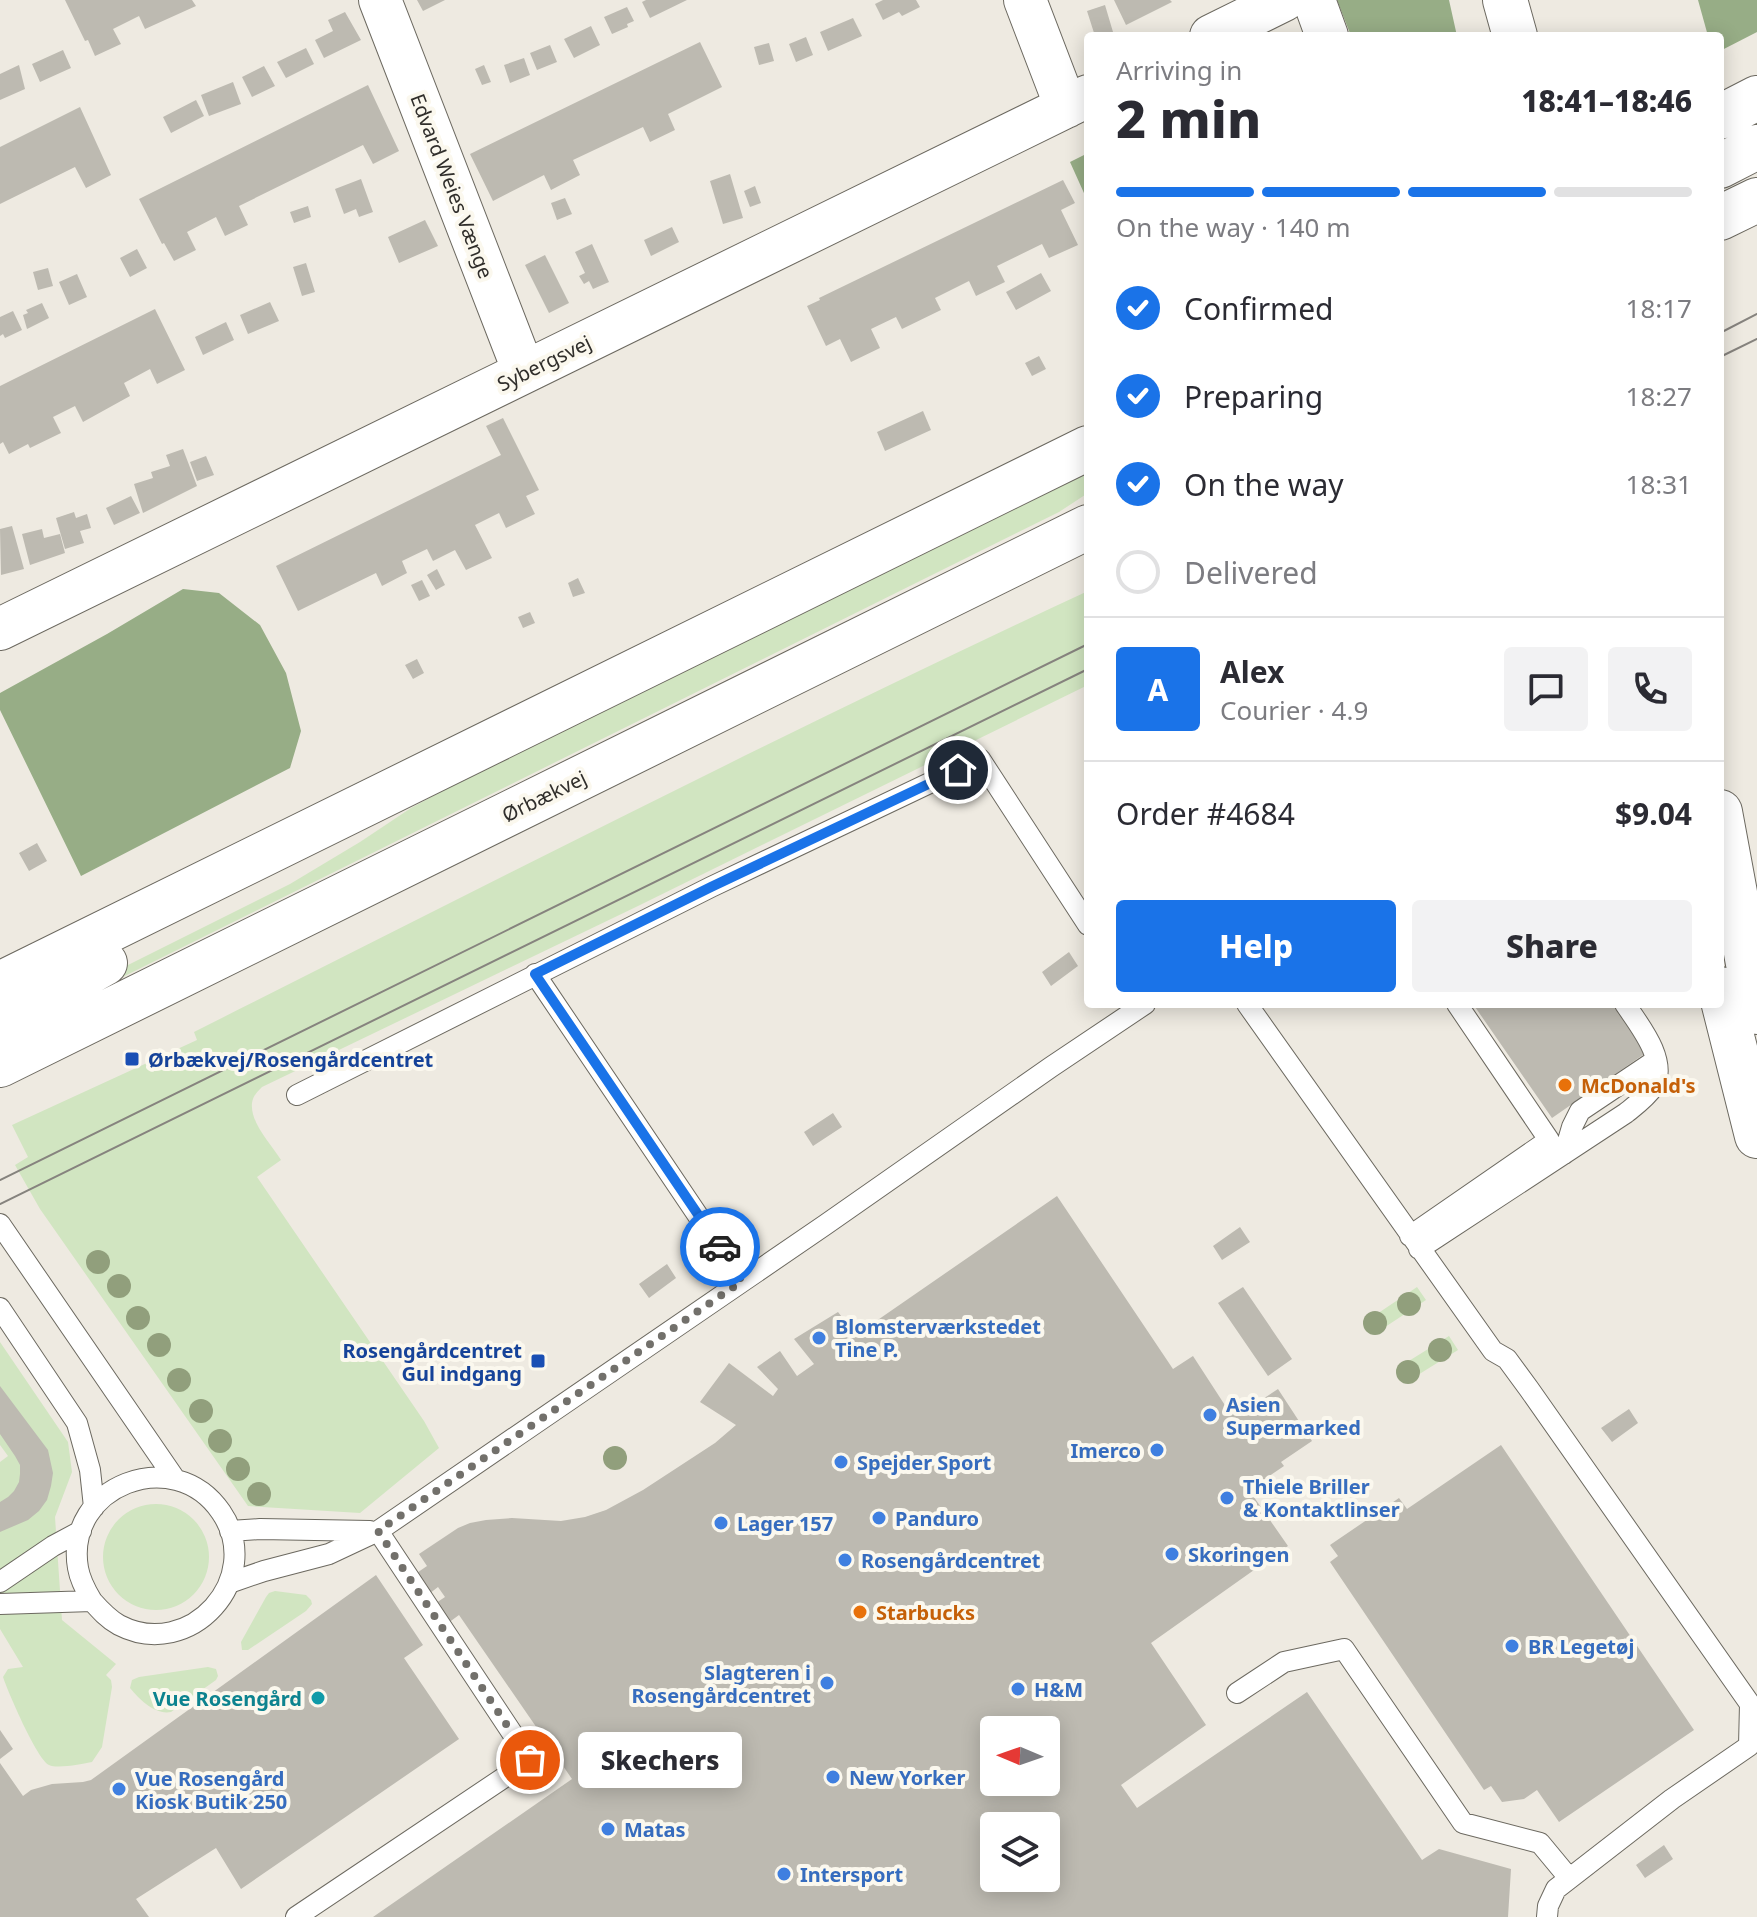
<!DOCTYPE html>
<meta charset="utf-8">
<style>
:root{--surface:#fff;--page:#f2f2f3;--text:#2b2b33;--muted:#7c7c81;--line:#e1e1e2;--accent:#1a73e8}
body{margin:0;font-family:"Noto Sans",sans-serif;background:var(--page);color:var(--text);height:100vh;display:flex;flex-direction:column;font-size:30px;white-space:nowrap}
*{box-sizing:border-box;margin:0}
p{font-size:26px;color:var(--muted)}
.icon{flex:none;width:44px;height:44px;fill:none;stroke:currentColor;stroke-width:2;stroke-linecap:round;stroke-linejoin:round}
.map{position:relative;flex:1;overflow:hidden}
.panel{position:absolute;left:1084px;top:32px;width:640px;height:976px;display:flex;flex-direction:column;background:var(--surface);border-radius:8px;box-shadow:0 4px 20px #0003}
.panel>*{flex:none}
.needle{width:52px;rotate:272deg}
.buttons{position:absolute;left:980px;top:1716px;display:grid;gap:16px}
.buttons a{display:grid;place-items:center;width:80px;height:80px;border-radius:8px;background:var(--surface);box-shadow:0 4px 20px #0003;font-size:40px}
.pin{position:absolute;display:grid;place-items:center;width:68px;height:68px;color:#fff;margin:-34px;border:4px solid #fff;border-radius:50%;box-shadow:0 2px 8px #0007}
.courier{position:absolute;display:grid;place-items:center;width:80px;height:80px;margin:-40px;border:6px solid #1a73e8;border-radius:50%;background:#fff;color:#222;box-shadow:0 2px 10px #0007}
.bubble{position:absolute;height:56px;border-radius:8px;background:var(--surface);box-shadow:0 4px 20px #0003;font-size:26px;font-weight:800;line-height:56px;text-align:center}
.summary em{font-style:normal;font-weight:800}
.summary div{display:flex;flex-direction:column-reverse}
.summary{display:flex;align-items:center;justify-content:space-between;height:136px;padding:0 32px}
h1{font-size:52px;font-weight:800;line-height:60px}
.bar{display:grid;grid-template-columns:repeat(4,1fr);gap:12px 8px;align-content:center;height:96px;padding:0 32px}
.bar i{height:10px;border-radius:6px;background:var(--line)}
.bar .selected{background:var(--accent)}
.bar p{grid-column:span 4}
.line{display:flex;align-items:center;gap:20px;padding:0 32px;border-top:2px solid var(--line)}
.line div{flex:1}
.round{display:grid;place-items:center;flex:none;width:84px;height:84px;border-radius:8px;background:var(--page)}
ol{padding:0 32px;list-style:none}
li{display:flex;align-items:center;gap:24px;height:88px}
li p{margin-inline-start:auto}
li .icon{padding:8px;border-radius:50%;background:var(--accent);color:#fff;stroke-width:4}
li:last-child{color:var(--muted)}
li i{width:44px;height:44px;border:4px solid var(--line);border-radius:50%}
.cta{display:flex;gap:16px;margin-top:auto;padding:16px 32px}
.cta a{flex:1;height:92px;border-radius:8px;background:var(--accent);color:#fff;font-size:32px;font-weight:800;line-height:92px;text-align:center}
.cta a+a{background:var(--page);color:var(--text)}
.map>svg:first-child{display:block}
.green{fill:#d1e5c1}
.forest{fill:#97ad86}
.building{fill:#bdbab1;fill-rule:evenodd}
.lines{fill:none;stroke-linecap:round;stroke-linejoin:round}
.service-casing{stroke:#6c6960;stroke-width:22}
.minor-casing{stroke:#6c6960;stroke-width:44}
.tertiary-casing{stroke:#6c6960;stroke-width:46}
.secondary-casing{stroke:#6c6960;stroke-width:46}
.service{stroke:#fff;stroke-width:20}
.minor{stroke:#fff;stroke-width:42}
.tertiary{stroke:#fff;stroke-width:44}
.secondary{stroke:#fff;stroke-width:44}
.tram{stroke:#86837e;stroke-width:2}
.tree{fill:#919f7c}
.done{stroke:#72706b;stroke-width:8;stroke-dasharray:0 14.4}
.route{stroke:#1a73e8;stroke-width:10}
.transit-dot{fill:#1a4fb4;stroke:#fbf8ee;stroke-width:3}
.food-dot{fill:#e8710a;stroke:#fbf8ee;stroke-width:3}
.shop-dot{fill:#3f7fe0;stroke:#fbf8ee;stroke-width:3}
.culture-dot{fill:#0f9aa8;stroke:#fbf8ee;stroke-width:3}
.labels{text-anchor:middle;dominant-baseline:central;stroke-width:8;stroke-linejoin:round;paint-order:stroke}
.street-label{font-size:20px;fill:#302e2b;stroke:#fbf8ee}
.transit-label{font-size:20px;font-weight:bold;fill:#164399;stroke:#fbf8ee;text-anchor:start}
.food-label{font-size:20px;font-weight:bold;fill:#c56008;stroke:#fbf8ee;text-anchor:start}
.shop-label{font-size:20px;font-weight:bold;fill:#366cbe;stroke:#fbf8ee;text-anchor:start}
.culture-label{font-size:20px;font-weight:bold;fill:#0d838f;stroke:#fbf8ee;text-anchor:end}
</style>
<div class="map">
<svg width="1757" height="1917" viewBox="0 0 1757 1917">
<rect width="100%" height="100%" fill="#eeeae1"/>
<!-- green -->
<path class="green" d="M1088 473V493L1059 512 0 1038 124 967 290 884 360 842 411 808 446 789Z
M1088 591V685L638 906 262 1087C257 1092 253 1096 252 1103 250 1123 271 1144 281 1160L257 1177 424 1421 439 1448 360 1513 248 1506 40 1209 15 1165 28 1157 12 1125 197 1040 194 1032C490 883 787 731 1088 591Z
M1417 1287 1426 1300 1373 1335 1365 1322Z
M1449 1336 1458 1350 1405 1383 1396 1369Z
M0 1342 68 1442 72 1472 55 1517 62 1620 116 1664 106 1675 111 1680 112 1687 102 1747 92 1762C83 1764 57 1769 49 1765 37 1759 8 1692 3 1677L8 1669 23 1667 0 1629V1462L8 1456 0 1445Z
M103 1557a53 53 0 1 1 106 0a53 53 0 1 1-106 0Z
M275 1591 306 1595 311 1600 312 1604 306 1611 248 1650H242L241 1642 266 1597 269 1593Z
M208 1667 216 1669 218 1676 216 1680 171 1712C155 1715 140 1700 130 1688L132 1680 139 1677Z"/>
<!-- forest -->
<path class="forest" d="M1337 0H1449L1457 36H1351Z
M1698 0H1757V32L1720 51V36H1708Z
M1088 153V202L1070 162Z
M183 589 219 593 260 625 286 673 301 731 290 768 81 876 0 710V693L107 634Z"/>
<!-- building -->
<path class="building" d="M65 0H192L196 6 145 29 139 16 113 29 121 44 95 56 88 40 85 41Z
M417 0H445L423 11Z
M646 0H687L650 18 642 2Z
M883 0H916L920 7 902 16 899 12 883 20 875 4Z
M1114 0H1170L1172 2 1126 25Z
M1105 5 1113 32 1095 36 1087 11Z
M627 7 634 21 627 24 628 27 612 34 604 17Z
M345 12 361 40 324 58 315 40 333 31 328 20Z
M853 18 862 36 828 51 820 32Z
M591 26 600 45 574 58 564 39Z
M806 37 813 55 796 62 789 44Z
M700 42 722 87 668 114 675 130 650 142 643 127 573 160 580 175 551 190 544 175 493 201 470 154Z
M769 43 774 61 759 65 754 47Z
M550 45 557 62 537 70 530 53Z
M306 48 314 64 286 78 277 62Z
M63 50 71 68 40 82 32 64Z
M524 58 530 75 510 83 504 65Z
M19 65 25 89 0 100V74Z
M484 65 491 82 482 85 475 69Z
M264 66 275 86 252 97 242 77Z
M233 82 241 104 209 116 201 95Z
M368 85 399 151 373 164 363 145 239 206 248 225 225 236 216 217 187 232 196 250 174 261 164 243 162 244 139 199Z
M196 100 204 116 171 133 163 117Z
M80 107 111 175 86 188 75 167 0 204V147Z
M730 174 743 218 723 224 710 181Z
M361 179 373 212 359 217 356 209 344 214 335 189Z
M1063 180 1075 203 1061 210 1078 245 1049 258 1042 244 997 266 1005 282 976 296 969 281 935 298 941 310 902 329 896 317 871 329 880 348 851 362 840 339 826 346 807 306 820 300 819 298Z
M755 186 761 203 750 207 744 191Z
M565 198 572 214 557 220 551 203Z
M308 206 311 217 294 223 290 212Z
M425 220 438 246 399 263 388 237Z
M672 227 679 242 651 256 644 240Z
M592 244 609 282 593 289 589 281 584 284 579 276 585 273 575 252Z
M137 249 147 268 130 277 120 258Z
M545 255 569 303 549 313 525 265Z
M306 263 315 292 302 296 293 267Z
M48 268 53 286 38 290 33 272Z
M1041 273 1051 291 1016 310 1006 292Z
M77 274 87 297 69 305 59 282Z
M270 302 279 321 248 334 240 315Z
M42 303 49 318 27 329 23 315 28 313 26 310Z
M155 309 185 370 157 384 150 369 124 383 130 396 83 422 75 406 53 417 61 433 30 448 28 444 9 454 3 442 0 444V386Z
M13 311 22 330 5 338 3 334 0 336V317Z
M226 322 234 340 203 355 195 337Z
M1039 356 1046 369 1032 376 1025 363Z
M923 411 931 430 885 451 877 432Z
M503 418 539 490 526 496 535 514 506 528 499 513 475 525 492 558 466 570 455 550 433 561 427 549 402 561 407 573 382 586 376 573 298 611 276 566 501 455 486 426Z
M183 449 197 486 143 513 134 484 153 478 151 472 170 466 166 455Z
M206 456 214 475 197 481 190 462Z
M131 496 140 513 114 525 106 508Z
M74 512 76 518 87 514 91 528 80 531 84 543 65 549 56 518Z
M12 526 24 569 1 575 0 529Z
M42 529 44 538 60 534 65 553 30 565 22 534Z
M437 569 445 585 436 590 427 575Z
M578 578 585 593 573 597 568 583Z
M422 580 430 596 419 601 411 585Z
M530 612 535 623 523 628 518 617Z
M417 659 424 673 413 679 405 665Z
M37 843 47 861 29 871 19 853Z
M1069 952 1078 966 1051 986 1042 972Z
M1473 1004H1614L1647 1052 1552 1118Z
M833 1113 842 1127 813 1146 804 1132Z
M1057 1196 1173 1369 1193 1356 1230 1413 1242 1404 1246 1410 1278 1389 1312 1441 1281 1462 1284 1466 1249 1490 1288 1546 1151 1643 1206 1725 1121 1785 1137 1808 1307 1692 1422 1860 1439 1849 1511 1869 1508 1917H373L572 1779 459 1615 444 1626 430 1607 445 1597 438 1587 425 1597 411 1577 427 1566 419 1554 458 1528 470 1523 486 1520 512 1518 561 1521 585 1517 606 1510 643 1490 715 1443 736 1425 700 1402 729 1363 773 1396 778 1389 757 1367 780 1351 797 1376 814 1364 794 1339 838 1312 856 1335ZM994 1730H1046V1782H994ZM994 1826H1046V1878H994Z
M1240 1227 1250 1242 1222 1260 1213 1246Z
M667 1264 676 1278 649 1298 639 1284Z
M1243 1287 1292 1359 1268 1376 1218 1303Z
M0 1386 48 1450 53 1473 51 1486 47 1500 39 1511 28 1520 0 1532V1502L8 1497 14 1491 19 1482 20 1474V1465L15 1456 0 1434Z
M1629 1409 1638 1423 1612 1442 1601 1428Z
M1501 1445 1694 1730 1559 1822 1537 1790 1524 1799 1502 1802 1491 1786 1484 1790 1330 1562 1338 1556 1330 1545 1399 1498 1407 1509Z
M376 1575 423 1645 404 1658 459 1739 241 1889 216 1848 136 1899 149 1917H0V1763L23 1796 31 1790 52 1784 83 1782 91 1780Z
M0 1730 13 1749 0 1759Z
M1664 1845 1673 1859 1645 1878 1636 1865Z"/>
<g class="lines">
<defs>
<path id="service" d="M535 974 742 1281
M1247 1004 1493 1351 1507 1359 1529 1389 1750 1704 1749 1746 1672 1799 1556 1889 1548 1906 1547 1917
M297 1095 711 887 980 759 1088 925
M1564 1154 1572 1127 1580 1111 1656 1060
M0 1224 175 1479
M1410 1236 1549 1140 1457 1004
M1419 1249 1626 1113C1636 1105 1647 1097 1654 1086 1668 1060 1639 1025 1625 1004
M0 1308 77 1423 90 1470 94 1507
M230 1531 260 1529 370 1531
M0 1582 53 1546 81 1531
M229 1583 264 1571 329 1554 378 1531 825 1225 1051 1067 1145 1004
M0 1604 92 1601C100 1610 108 1619 119 1625 190 1662 266 1578 221 1512 174 1443 64 1486 78 1568 80 1580 86 1591 92 1601
M1237 1693 1284 1662 1344 1649 1463 1823 1540 1843 1569 1878
M296 1917 530 1760 378 1531"/>
<path id="minor" d="M380 0 524 372
M1025 0 1066 107
M1314 0 1327 36
M1211 36 1284 0
M0 629 1088 96"/>
<path id="tertiary" d="M1505 0 1515 36
M1720 812 1757 1012
M1720 989 1757 1136"/>
<path id="secondary" d="M1720 117 1757 98
M1720 166 1757 147
M1720 218 1757 200
M0 984 1088 448
M0 1022 105 963
M0 1065 1088 527"/>
</defs>
<!-- service casing -->
<use href="#service" class="service-casing"/>
<!-- minor casing -->
<use href="#minor" class="minor-casing"/>
<!-- tertiary casing -->
<use href="#tertiary" class="tertiary-casing"/>
<!-- secondary casing -->
<use href="#secondary" class="secondary-casing"/>
<!-- service -->
<use href="#service" class="service"/>
<!-- minor -->
<use href="#minor" class="minor"/>
<!-- tertiary -->
<use href="#tertiary" class="tertiary"/>
<!-- secondary -->
<use href="#secondary" class="secondary"/>
<!-- tram -->
<path class="tram" d="M1720 333 1757 314
M1720 357 1757 339
M0 1180 1088 644
M0 1204 1088 669"/>
</g>
<!-- trees -->
<g class="tree">
<circle cx="98" cy="1262" r="12"/>
<circle cx="119" cy="1286" r="12"/>
<circle cx="1409" cy="1304" r="12"/>
<circle cx="138" cy="1318" r="12"/>
<circle cx="1375" cy="1323" r="12"/>
<circle cx="159" cy="1345" r="12"/>
<circle cx="1440" cy="1350" r="12"/>
<circle cx="1408" cy="1372" r="12"/>
<circle cx="179" cy="1380" r="12"/>
<circle cx="201" cy="1411" r="12"/>
<circle cx="220" cy="1441" r="12"/>
<circle cx="615" cy="1458" r="12"/>
<circle cx="238" cy="1469" r="12"/>
<circle cx="259" cy="1494" r="12"/>
</g>
<g class="lines">
<!-- done -->
<path class="done" d="M530 1760 378 1531 742 1281 720 1247"/>
<!-- route -->
<path class="route" d="M720 1247 535 974 711 887 958 770"/>
</g>
<!-- markers -->
<g class="transit-dot">
<rect x="124" y="1051" width="16" height="16" rx="4"/>
<rect x="530" y="1353" width="16" height="16" rx="4"/>
</g>
<g class="food-dot">
<circle cx="1565" cy="1085" r="8"/>
<circle cx="860" cy="1612" r="8"/>
</g>
<g class="shop-dot">
<circle cx="819" cy="1338" r="8"/>
<circle cx="1210" cy="1415" r="8"/>
<circle cx="1157" cy="1450" r="8"/>
<circle cx="841" cy="1462" r="8"/>
<circle cx="1227" cy="1498" r="8"/>
<circle cx="879" cy="1518" r="8"/>
<circle cx="721" cy="1523" r="8"/>
<circle cx="1172" cy="1554" r="8"/>
<circle cx="845" cy="1560" r="8"/>
<circle cx="1512" cy="1646" r="8"/>
<circle cx="827" cy="1683" r="8"/>
<circle cx="1018" cy="1689" r="8"/>
<circle cx="833" cy="1777" r="8"/>
<circle cx="119" cy="1789" r="8"/>
<circle cx="608" cy="1829" r="8"/>
<circle cx="784" cy="1874" r="8"/>
</g>
<circle class="culture-dot" cx="318" cy="1698" r="8"/>
<g class="labels">
<!-- street labels -->
<g class="street-label">
<text transform="translate(452 186) rotate(69)">Edvard Weies Vænge</text>
<text transform="translate(544 363) rotate(-26)">Sybergsvej</text>
<text transform="translate(544 796) rotate(-26)">Ørbækvej</text>
</g>
<!-- transit labels -->
<g class="transit-label">
<text x="148" y="1059">Ørbækvej/Rosengårdcentret</text>
<text x="522" y="1350" text-anchor="end">Rosengårdcentret<tspan x="522" dy="23">Gul indgang</tspan></text>
</g>
<!-- food labels -->
<g class="food-label">
<text x="1581" y="1085">McDonald's</text>
<text x="876" y="1612">Starbucks</text>
</g>
<!-- shop labels -->
<g class="shop-label">
<text x="835" y="1326">Blomsterværkstedet<tspan x="835" dy="23">Tine P.</tspan></text>
<text x="1226" y="1404">Asien<tspan x="1226" dy="23">Supermarked</tspan></text>
<text x="1141" y="1450" text-anchor="end">Imerco</text>
<text x="857" y="1462">Spejder Sport</text>
<text x="1243" y="1486">Thiele Briller<tspan x="1243" dy="23">&amp; Kontaktlinser</tspan></text>
<text x="895" y="1518">Panduro</text>
<text x="737" y="1523">Lager 157</text>
<text x="1188" y="1554">Skoringen</text>
<text x="861" y="1560">Rosengårdcentret</text>
<text x="1528" y="1646">BR Legetøj</text>
<text x="811" y="1672" text-anchor="end">Slagteren i<tspan x="811" dy="23">Rosengårdcentret</tspan></text>
<text x="1034" y="1689">H&amp;M</text>
<text x="849" y="1777">New Yorker</text>
<text x="135" y="1778">Vue Rosengård<tspan x="135" dy="23">Kiosk Butik 250</tspan></text>
<text x="624" y="1829">Matas</text>
<text x="800" y="1874">Intersport</text>
</g>
<!-- culture labels -->
<g class="culture-label">
<text x="302" y="1698">Vue Rosengård</text>
</g>
</g>
</svg>
<div class="buttons">
<a><svg class="needle" viewBox="-14 -14 28 28"><path d="M0-13l5 13h-10z" fill="#e53935"/><path d="M0 13l5-13h-10z" fill="#7c7c81"/></svg></a>
<a><svg class="icon" aria-label="layers" viewBox="0 0 24 24"><path d="M12 4l9 5-9 5-9-5zM3 14l9 5 9-5"/></svg></a>
</div>
<div class="pin" style="left:530px;top:1760px;background:#ea580c"><svg class="icon" aria-label="bag" viewBox="0 0 24 24"><path d="M5 8h14l-1 12H6zM9 8a3 3 0 0 1 6 0"/></svg></div>
<div class="pin" style="left:958px;top:770px;background:#1f2937"><svg class="icon" aria-label="home" viewBox="0 0 24 24"><path d="M3 11l9-7 9 7M6 9v11h12V9"/></svg></div>
<div class="courier" style="left:720px;top:1247px"><svg class="icon" aria-label="car" viewBox="0 0 24 24"><path d="M5 17H2v-5l4-1 3-4h7l3 4 3 1v5h-3M9 17h6M6 11h13"/><circle cx="7" cy="17" r="2"/><circle cx="17" cy="17" r="2"/></svg></div>
<div class="bubble" style="left:578px;top:1732px;width:164px">Skechers</div>
<section class="panel">
<div class="summary"><div><h1>2 min</h1><p>Arriving in</p></div><em>18:41–18:46</em></div>
<div class="bar"><i class="selected"></i><i class="selected"></i><i class="selected"></i><i></i><p>On the way · 140 m</p></div>
<ol>
<li><svg class="icon" aria-label="check" viewBox="0 0 24 24"><path d="M5 12l5 5 9-10"/></svg>Confirmed<p>18:17</p></li>
<li><svg class="icon" aria-label="check" viewBox="0 0 24 24"><path d="M5 12l5 5 9-10"/></svg>Preparing<p>18:27</p></li>
<li><svg class="icon" aria-label="check" viewBox="0 0 24 24"><path d="M5 12l5 5 9-10"/></svg>On the way<p>18:31</p></li>
<li><i></i>Delivered</li>
</ol>
<div class="line" style="height:144px"><b class="round" style="background:var(--accent);color:#fff">A</b><div><b>Alex</b><p>Courier · 4.9</p></div><a class="round"><svg class="icon" aria-label="chat" viewBox="0 0 24 24"><path d="M4 5h16v11H9l-5 4z"/></svg></a><a class="round"><svg class="icon" aria-label="phone" viewBox="0 0 24 24"><path d="M5 4h4l2 5-3 2q2 4 5 5l2-3 5 2v4C11 20 4 13 5 4z"/></svg></a></div>
<div class="line" style="height:104px"><div>Order #4684</div><b>$9.04</b></div>
<div class="cta"><a>Help</a><a>Share</a></div>
</section>
</div>
